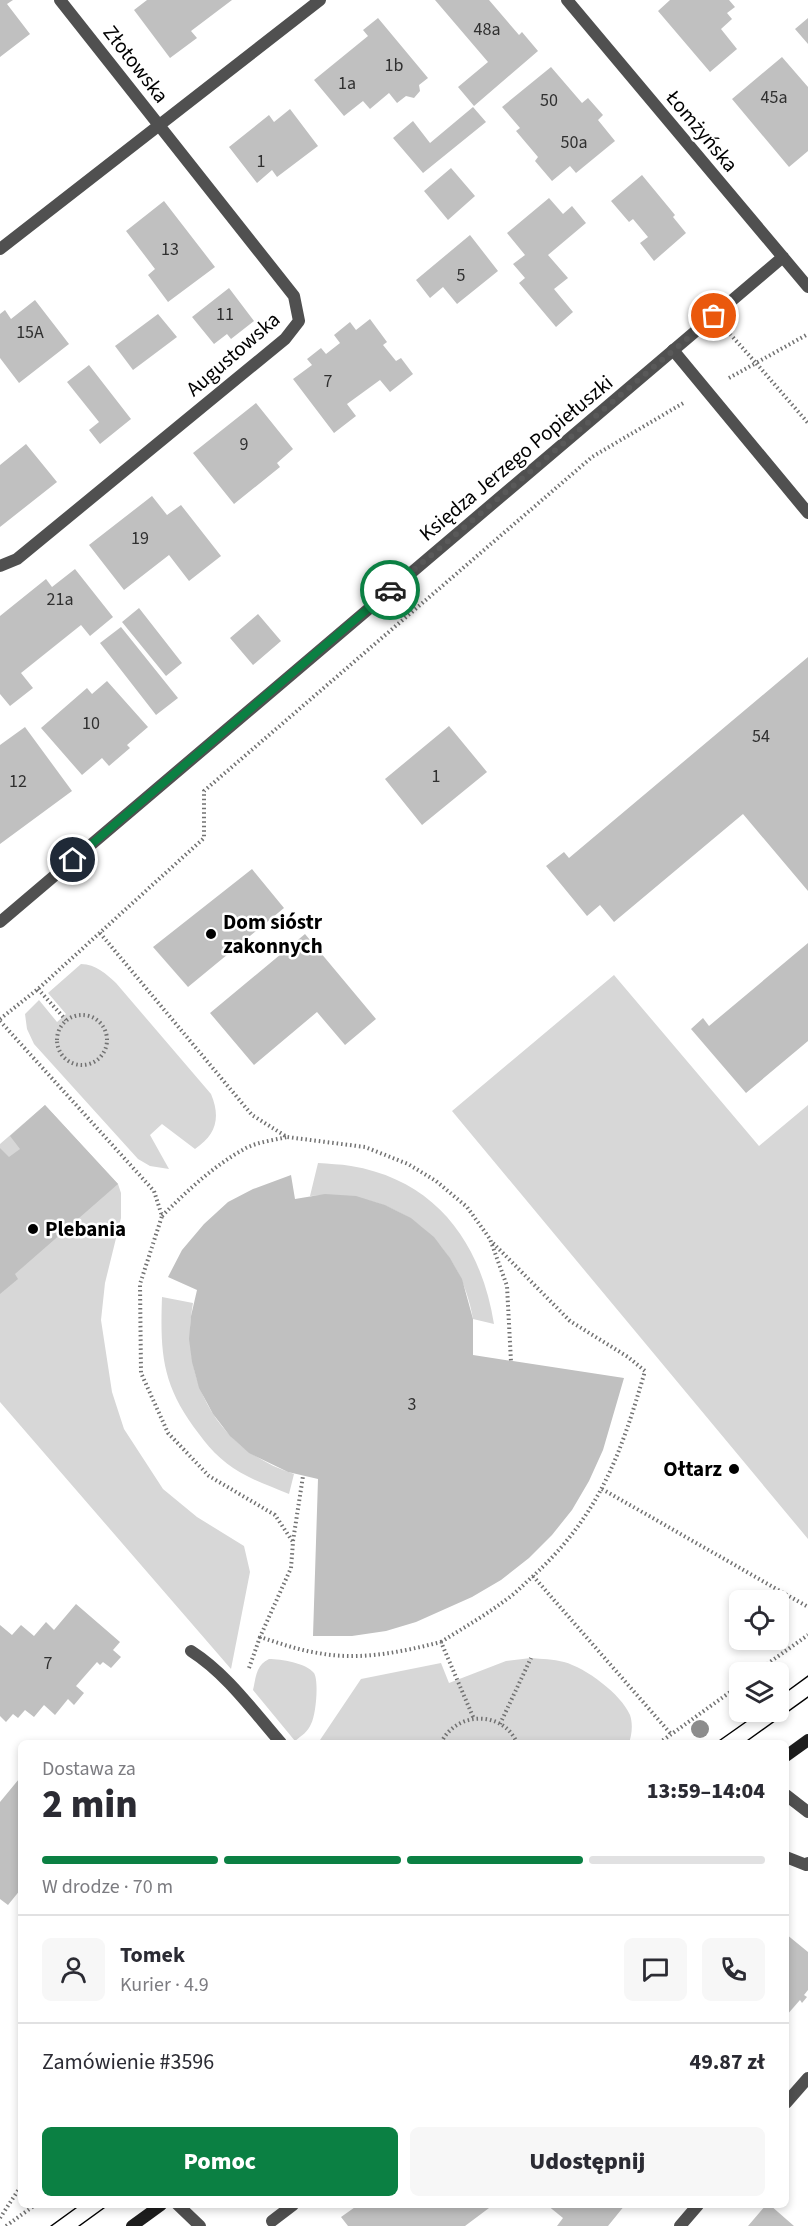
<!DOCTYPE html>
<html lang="pl">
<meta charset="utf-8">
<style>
:root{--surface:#fff;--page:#f7f7f7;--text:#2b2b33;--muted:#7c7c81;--line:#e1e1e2;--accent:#0b8043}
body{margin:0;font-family:"Source Sans 3",sans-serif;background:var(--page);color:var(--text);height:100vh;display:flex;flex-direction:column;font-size:22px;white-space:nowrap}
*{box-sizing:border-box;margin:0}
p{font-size:20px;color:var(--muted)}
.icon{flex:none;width:33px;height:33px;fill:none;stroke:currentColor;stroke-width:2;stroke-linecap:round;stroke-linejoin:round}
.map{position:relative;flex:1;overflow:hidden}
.panel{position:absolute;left:18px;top:1740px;width:771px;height:468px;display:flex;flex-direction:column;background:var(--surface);border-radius:9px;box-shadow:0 3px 9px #0003}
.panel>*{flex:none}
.fabs{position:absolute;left:729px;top:1590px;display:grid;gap:12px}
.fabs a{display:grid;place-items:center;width:60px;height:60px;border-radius:9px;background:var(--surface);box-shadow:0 3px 9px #0003;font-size:30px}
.pin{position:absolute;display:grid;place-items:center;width:51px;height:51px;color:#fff;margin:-26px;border:3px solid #fff;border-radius:50%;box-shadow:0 2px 6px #0007}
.courier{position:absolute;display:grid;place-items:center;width:60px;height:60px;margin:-30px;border:4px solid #0b8043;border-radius:50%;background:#fff;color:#222;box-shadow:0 2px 8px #0007}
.summary em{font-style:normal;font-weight:800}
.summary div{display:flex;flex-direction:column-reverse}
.summary{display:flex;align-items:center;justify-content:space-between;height:102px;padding:0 24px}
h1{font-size:39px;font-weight:800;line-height:45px}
.bar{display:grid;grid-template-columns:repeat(4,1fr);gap:9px 6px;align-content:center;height:72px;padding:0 24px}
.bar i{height:8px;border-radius:4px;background:var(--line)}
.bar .active{background:var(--accent)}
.bar p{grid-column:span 4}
.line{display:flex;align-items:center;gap:15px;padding:0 24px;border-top:2px solid var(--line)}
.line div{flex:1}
.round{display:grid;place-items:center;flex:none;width:63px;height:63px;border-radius:9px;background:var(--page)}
.cta{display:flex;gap:12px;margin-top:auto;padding:12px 24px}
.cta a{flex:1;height:69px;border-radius:9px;background:var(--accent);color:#fff;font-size:24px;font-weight:800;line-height:69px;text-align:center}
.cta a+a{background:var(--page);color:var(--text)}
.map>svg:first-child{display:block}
.green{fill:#d7d7d7}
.building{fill:#c0c0c0}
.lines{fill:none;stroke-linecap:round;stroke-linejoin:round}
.path{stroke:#727272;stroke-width:4;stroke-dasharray:1.5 3;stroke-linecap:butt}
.lane{stroke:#505050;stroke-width:12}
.street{stroke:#505050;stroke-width:12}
.secondary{stroke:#1d1d1d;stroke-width:12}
.tram{stroke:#000;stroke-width:1.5}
.tree{fill:#8c8c8c}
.done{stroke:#595959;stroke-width:6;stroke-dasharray:0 10.8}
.route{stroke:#0b8043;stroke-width:8}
.poi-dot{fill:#000;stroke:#fff;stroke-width:2}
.labels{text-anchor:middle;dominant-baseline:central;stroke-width:5;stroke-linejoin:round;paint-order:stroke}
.number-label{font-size:18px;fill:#303030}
.street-label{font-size:21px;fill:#000;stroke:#fff}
.poi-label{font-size:21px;font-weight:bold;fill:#000;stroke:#fff;text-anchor:start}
</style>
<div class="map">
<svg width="808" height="2226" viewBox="0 0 808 2226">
<rect width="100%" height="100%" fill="#fff"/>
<!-- green -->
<path class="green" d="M81 964C96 964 106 974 116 983L211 1094C221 1118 216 1135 195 1149L162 1124 150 1135 169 1169 150 1166 138 1159 34 1044 27 1029 25 1014 39 1000 57 1022 66 1014 48 993Z
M614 975 759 1146 808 1105V1539L452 1111Z
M45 1105 118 1184 121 1193V1218L105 1283 101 1320 112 1392 124 1429 163 1489 197 1517 244 1546 250 1572 231 1669 0 1402V1144Z
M318 1163C329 1164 340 1164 351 1166 436 1180 481 1243 494 1324L473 1319C459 1237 393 1188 310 1196Z
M162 1297 193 1303C179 1380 218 1450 294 1474L289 1494C275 1488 260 1483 247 1476 228 1467 211 1451 199 1434 162 1386 160 1355 162 1297Z
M531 1658C542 1659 553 1659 564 1662 586 1668 621 1694 630 1715 633 1724 632 1734 629 1743H318L361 1679 441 1663 449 1683 506 1661Z
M269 1659C281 1659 306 1663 314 1673 319 1681 316 1715 311 1724 308 1732 301 1736 295 1741L253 1690C256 1677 256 1665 269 1659Z"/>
<!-- building -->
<path class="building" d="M0 0H13L7 4 30 34 0 57Z
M147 0H232L191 31 197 38 170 58 134 10Z
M435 0H489L519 35 522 32 538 51 474 106 458 87 488 62Z
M670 0H729L735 7 727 13 732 19 721 29 737 49 710 72 658 11Z
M378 18 428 78 419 85 420 91 414 98 406 96 397 103 389 93 370 109 363 101 344 116 314 80 368 36 363 30Z
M808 18V44L795 29Z
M782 57 808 87V151L789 167 732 99Z
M551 67 582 103 588 98 603 115 598 120 615 141 576 173 570 166 552 181 535 161 538 157 516 131 520 128 502 107Z
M473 107 486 122 423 173 393 138 413 121 430 143Z
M290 109 318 146 277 177 272 170 257 183 229 147 269 115 274 122Z
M451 168 475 196 448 220 424 191Z
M642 175 675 215 673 217 686 233 654 261 640 243 648 237 633 219 629 222 611 201Z
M549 198 563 214 572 206 586 223 548 255 568 278 554 289 573 312 556 327 519 283 525 278 513 264 525 255 507 233Z
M164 201 215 267 168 302 148 275 155 269 126 231Z
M470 235 498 271 457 304 443 287 430 298 416 280Z
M229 288 254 321 231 339 227 334 214 344 192 317Z
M35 300 69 344 19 383 0 358V314L5 310 11 319Z
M158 314 177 337 133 370 115 346Z
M370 319 387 342 383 345 396 361 401 358 413 374 390 392 380 380 347 404 356 416 334 433 293 379 312 365 307 359 321 348 326 354 340 343 334 335 350 322 356 330Z
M89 365 131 419 100 444 89 430 99 422 67 382Z
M256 403 293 449 277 463 280 467 234 504 193 453Z
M26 444 57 482 0 527V465Z
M152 496 167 515 181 505 221 556 189 581 169 555 124 590 89 545Z
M75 569 113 617 90 636 81 625 21 673 33 688 10 706 0 694V616L46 579 52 587Z
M139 608 182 663 166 676 122 622Z
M258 614 281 641 253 665 230 638Z
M121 627 178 698 156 715 100 643Z
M808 657V891L743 814 614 922 600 905 587 916 546 866 564 852 569 858Z
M107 681 148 727 127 745 130 748 109 766 102 758 82 775 41 728 87 688 92 694Z
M449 726 487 772 422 825 385 779Z
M25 727 72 791 0 844V745Z
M252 869 284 908 188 987 153 947Z
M305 934 376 1019 345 1045 317 1012 254 1065 210 1013Z
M808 943V1041L746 1093 691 1029 703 1018 709 1026Z
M45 1105 118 1184 15 1274 18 1279 0 1294V1148L9 1157 20 1149 10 1136Z
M291 1175 295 1199 325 1194 356 1196 385 1205 411 1218 434 1237 450 1258 462 1279 473 1319V1355L624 1378 603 1450 589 1481 572 1510 552 1535 529 1558 501 1580 472 1597 416 1622 386 1631 352 1636H313L318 1479 288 1472 249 1453 230 1436 213 1414 199 1388 192 1362 189 1339 191 1316 197 1290 168 1277 182 1250 204 1224 228 1202 253 1189Z
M76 1604 120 1642 113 1650 121 1657 111 1668 103 1662 100 1665 97 1662 76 1686 84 1693 74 1705 68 1699 55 1715 44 1705 34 1717 25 1710 18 1718 13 1714 6 1722 0 1716V1625L12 1635 21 1625 34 1636 46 1622 54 1630Z
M19 1779 21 1780V1889L8 1905 0 1899V1802Z
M786 1934 808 1952V1990L804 1995 807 1997 802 2003 800 2000 786 2016Z
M358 2205H493L465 2226H348L341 2217Z
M547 2205H625L608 2226H557L563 2218Z
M766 2205H770L794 2226H748Z"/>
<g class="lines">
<!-- path -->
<path class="path" d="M730 334 756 363 808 334
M729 378 756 363 808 423
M100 933 252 1115 287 1137 365 1147 408 1164 436 1181 467 1207 490 1239 507 1286 511 1362
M38 989 66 1020
M57 1040a25 25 0 1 1 50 0a25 25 0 1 1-50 0Z
M0 1019 38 989 204 838V791L592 457 685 402
M0 1021 154 1191 162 1216 140 1284 141 1373 168 1433 209 1476 275 1515 293 1542 291 1568 260 1637C279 1643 298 1650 318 1653 360 1661 401 1652 441 1642L474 1719
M162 1216C187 1191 213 1166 246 1148 258 1142 274 1140 287 1137
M602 1489 808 1607
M293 1541 303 1476
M533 1576 671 1734
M441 1642C463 1628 486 1615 507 1599 516 1593 523 1585 531 1578 599 1516 620 1457 645 1371L628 1357 570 1321 492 1242
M249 1668 260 1637
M756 1672 808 1635
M500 1724 531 1658
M441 1743C456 1711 503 1710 517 1743
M659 1743 740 1685
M0 2218 21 2186
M6 2226 35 2205"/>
<!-- lane -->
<path class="lane" d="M673 350 808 513
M191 1651C227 1674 253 1711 281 1743
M786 1857 806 1865 808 1863
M786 2103 808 2078
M178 2205 200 2226
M272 2221 293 2205
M680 2226 698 2205"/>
<!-- street -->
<path class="street" d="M567 0 808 287
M0 249 320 0
M0 566 17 559 285 339 299 321 294 296 60 0
M0 922 783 257
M786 1795 808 1812"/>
<!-- secondary -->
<path class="secondary" d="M786 1756 808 1740
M132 2226 161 2205"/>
<!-- tram -->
<path class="tram" d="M778 1698 808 1676
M716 1743 760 1712
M744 1743 808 1697
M51 2226 80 2205
M79 2226 108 2205"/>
</g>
<!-- trees -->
<circle class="tree" cx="700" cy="1729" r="9"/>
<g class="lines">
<!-- done -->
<path class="done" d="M390 590 714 316"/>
<!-- route -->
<path class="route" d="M73 860 390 590"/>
</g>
<!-- markers -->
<g class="poi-dot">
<circle cx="211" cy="934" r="6"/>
<circle cx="33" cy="1229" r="6"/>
<circle cx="734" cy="1469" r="6"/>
</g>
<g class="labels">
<!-- number labels -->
<g class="number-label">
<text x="487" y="29">48a</text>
<text x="394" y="65">1b</text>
<text x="347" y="83">1a</text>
<text x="774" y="97">45a</text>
<text x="549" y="100">50</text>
<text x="574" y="142">50a</text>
<text x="261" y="161">1</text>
<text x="170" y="249">13</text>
<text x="461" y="275">5</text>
<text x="225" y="314">11</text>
<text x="30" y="332">15A</text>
<text x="328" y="381">7</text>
<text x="244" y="444">9</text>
<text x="140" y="538">19</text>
<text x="60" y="599">21a</text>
<text x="91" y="723">10</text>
<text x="761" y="736">54</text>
<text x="436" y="776">1</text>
<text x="18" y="781">12</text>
<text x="412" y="1404">3</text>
<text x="48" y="1663">7</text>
</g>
<!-- street labels -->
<g class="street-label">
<text transform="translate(136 64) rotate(52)">Złotowska</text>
<text transform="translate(702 131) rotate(50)">Łomżyńska</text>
<text transform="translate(233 354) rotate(-41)">Augustowska</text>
<text transform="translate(516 458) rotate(-40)">Księdza Jerzego Popiełuszki</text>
</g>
<!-- poi labels -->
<g class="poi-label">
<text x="223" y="922">Dom sióstr<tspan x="223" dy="24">zakonnych</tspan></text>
<text x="45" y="1229">Plebania</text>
<text x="722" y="1469" text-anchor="end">Ołtarz</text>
</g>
</g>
</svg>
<div class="fabs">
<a><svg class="icon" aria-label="locate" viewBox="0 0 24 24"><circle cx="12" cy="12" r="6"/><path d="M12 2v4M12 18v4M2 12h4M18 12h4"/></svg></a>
<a><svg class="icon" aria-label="layers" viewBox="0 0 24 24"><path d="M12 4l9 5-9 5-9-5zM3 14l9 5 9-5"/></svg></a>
</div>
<div class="pin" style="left:714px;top:316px;background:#ea580c"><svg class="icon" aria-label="bag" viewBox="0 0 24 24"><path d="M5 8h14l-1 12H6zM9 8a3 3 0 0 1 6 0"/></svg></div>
<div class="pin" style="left:73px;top:860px;background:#1f2937"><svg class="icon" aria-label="home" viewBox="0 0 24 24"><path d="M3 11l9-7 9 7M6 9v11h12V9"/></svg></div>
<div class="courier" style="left:390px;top:590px"><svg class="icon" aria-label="car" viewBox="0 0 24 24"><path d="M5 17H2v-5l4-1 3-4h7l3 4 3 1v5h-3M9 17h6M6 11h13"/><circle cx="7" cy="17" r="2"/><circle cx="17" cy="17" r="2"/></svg></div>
<section class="panel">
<div class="summary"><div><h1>2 min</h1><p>Dostawa za</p></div><em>13:59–14:04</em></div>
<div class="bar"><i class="active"></i><i class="active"></i><i class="active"></i><i></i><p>W drodze · 70 m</p></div>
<div class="line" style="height:108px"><a class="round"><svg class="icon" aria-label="person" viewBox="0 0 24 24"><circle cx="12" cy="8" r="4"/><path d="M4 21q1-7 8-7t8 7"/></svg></a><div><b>Tomek</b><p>Kurier · 4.9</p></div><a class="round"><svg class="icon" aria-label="chat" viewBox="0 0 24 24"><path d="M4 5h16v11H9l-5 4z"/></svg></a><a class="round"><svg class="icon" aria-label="phone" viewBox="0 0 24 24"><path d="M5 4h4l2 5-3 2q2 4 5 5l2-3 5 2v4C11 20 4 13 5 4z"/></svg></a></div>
<div class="line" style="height:78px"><div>Zamówienie #3596</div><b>49.87 zł</b></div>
<div class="cta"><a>Pomoc</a><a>Udostępnij</a></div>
</section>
</div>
